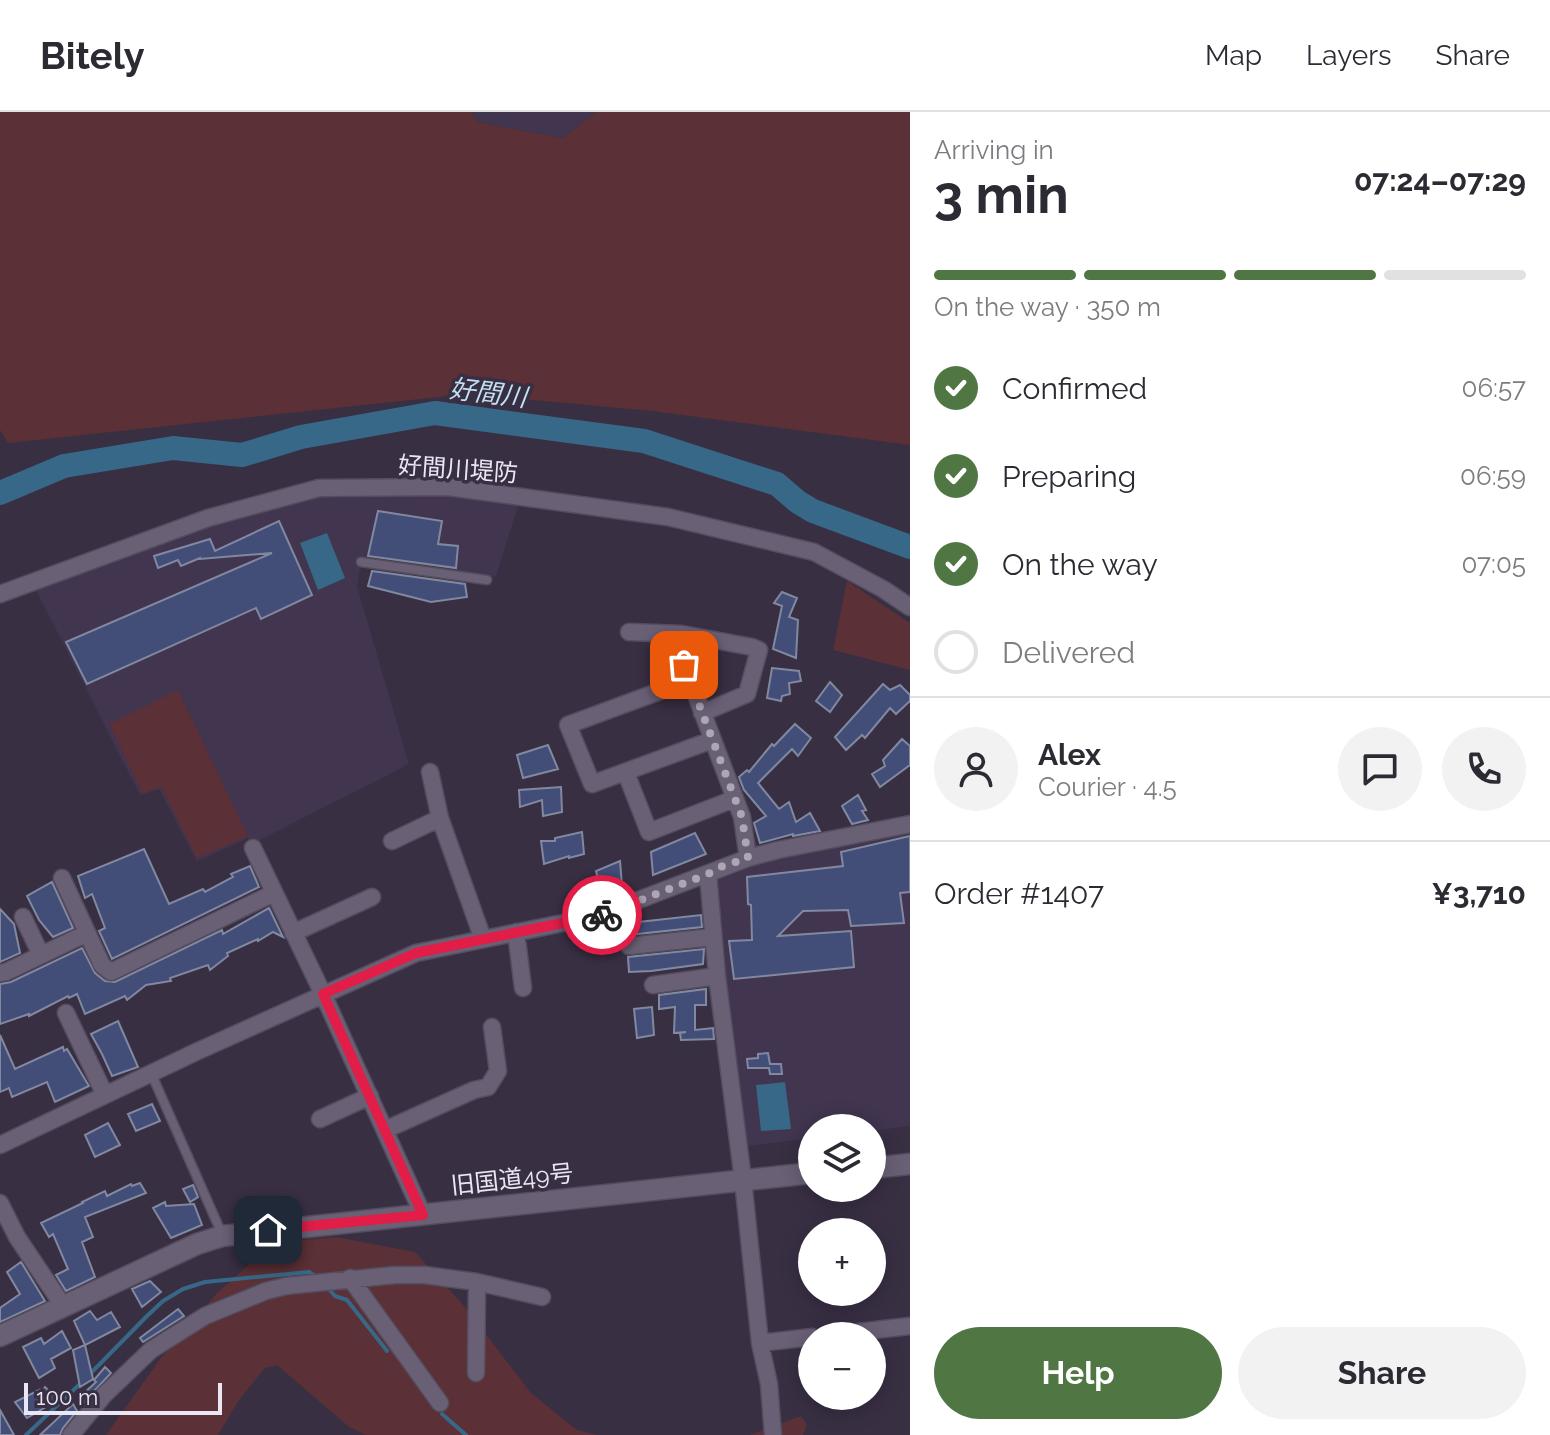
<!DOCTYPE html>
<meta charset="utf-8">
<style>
:root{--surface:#fff;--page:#f2f2f3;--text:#2b2b33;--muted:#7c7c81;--line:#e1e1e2;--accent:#4f7643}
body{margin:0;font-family:Raleway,"Noto Sans JP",sans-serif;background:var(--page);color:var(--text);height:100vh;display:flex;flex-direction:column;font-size:30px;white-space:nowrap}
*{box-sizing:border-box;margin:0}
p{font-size:26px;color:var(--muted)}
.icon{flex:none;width:44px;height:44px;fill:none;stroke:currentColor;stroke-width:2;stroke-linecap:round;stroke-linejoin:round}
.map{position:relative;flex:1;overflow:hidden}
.side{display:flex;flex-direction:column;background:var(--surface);width:640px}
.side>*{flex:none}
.fabs{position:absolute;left:798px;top:1002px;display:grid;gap:16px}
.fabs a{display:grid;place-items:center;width:88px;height:88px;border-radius:50%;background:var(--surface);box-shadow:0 4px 20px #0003;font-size:40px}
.scale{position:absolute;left:24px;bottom:20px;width:198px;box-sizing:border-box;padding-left:8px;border:4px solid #ebe6f3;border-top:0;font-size:22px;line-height:28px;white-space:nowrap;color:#ebe6f3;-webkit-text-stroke:6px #382f43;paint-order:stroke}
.pin{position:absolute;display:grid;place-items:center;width:68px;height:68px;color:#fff;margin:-34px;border-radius:16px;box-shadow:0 4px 12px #0006}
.courier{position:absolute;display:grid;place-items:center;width:80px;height:80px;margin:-40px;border:6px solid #e11d48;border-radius:50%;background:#fff;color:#222;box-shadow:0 2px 10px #0007}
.overview em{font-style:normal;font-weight:700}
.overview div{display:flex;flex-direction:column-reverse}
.overview{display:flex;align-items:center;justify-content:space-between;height:136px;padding:0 24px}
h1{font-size:52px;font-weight:700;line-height:60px}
.bar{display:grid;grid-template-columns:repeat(4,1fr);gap:12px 8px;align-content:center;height:96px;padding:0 24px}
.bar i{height:10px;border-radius:6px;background:var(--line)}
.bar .selected{background:var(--accent)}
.bar p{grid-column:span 4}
.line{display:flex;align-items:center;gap:20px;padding:0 24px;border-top:2px solid var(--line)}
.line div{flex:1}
.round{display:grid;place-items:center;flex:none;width:84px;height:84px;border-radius:42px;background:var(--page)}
ol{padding:0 24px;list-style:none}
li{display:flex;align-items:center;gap:24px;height:88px}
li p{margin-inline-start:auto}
li .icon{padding:8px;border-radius:50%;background:var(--accent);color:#fff;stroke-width:4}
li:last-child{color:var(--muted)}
li i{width:44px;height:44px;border:4px solid var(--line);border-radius:50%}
.action{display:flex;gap:16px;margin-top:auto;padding:16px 24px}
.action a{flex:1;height:92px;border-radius:48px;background:var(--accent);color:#fff;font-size:32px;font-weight:700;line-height:92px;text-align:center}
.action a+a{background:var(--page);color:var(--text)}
header{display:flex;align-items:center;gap:48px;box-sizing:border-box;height:112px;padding:0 40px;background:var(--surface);border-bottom:2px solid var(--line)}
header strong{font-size:38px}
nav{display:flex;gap:44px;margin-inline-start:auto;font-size:28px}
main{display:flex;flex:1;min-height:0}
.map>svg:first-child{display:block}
.built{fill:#41354f}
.green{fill:#5b3036}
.water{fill:#376887}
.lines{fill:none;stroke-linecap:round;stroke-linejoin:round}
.stream{stroke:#376887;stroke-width:4}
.river{stroke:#376887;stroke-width:24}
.building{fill:#424e78;stroke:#8188a0;stroke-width:2}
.service-casing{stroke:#544d5e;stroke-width:11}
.minor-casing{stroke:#544d5e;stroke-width:19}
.tertiary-casing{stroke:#544d5e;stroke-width:23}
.service{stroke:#6a6076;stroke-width:8}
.minor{stroke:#6a6076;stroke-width:16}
.tertiary{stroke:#6a6076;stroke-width:20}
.done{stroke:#aca6b5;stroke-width:8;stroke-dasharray:0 14.4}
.route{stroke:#e11d48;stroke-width:10}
.labels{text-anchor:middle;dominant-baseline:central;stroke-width:7;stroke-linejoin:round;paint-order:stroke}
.street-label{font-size:24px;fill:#ebe6f3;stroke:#382f43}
.water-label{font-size:26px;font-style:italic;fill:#c2dff3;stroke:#382f43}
</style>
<header>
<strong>Bitely</strong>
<nav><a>Map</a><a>Layers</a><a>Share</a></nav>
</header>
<main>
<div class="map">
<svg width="910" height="1323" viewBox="0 0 910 1323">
<rect width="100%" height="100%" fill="#382f43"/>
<!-- built -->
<path class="built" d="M472 0H596L563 26 477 10Z
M319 376 521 385 496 464 487 468 361 450 357 474 409 652 252 732 248 726 197 749 159 677 140 683 35 476 213 405Z
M910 720V1014L872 1019V1016H812V1026L741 1035 715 767 785 742Z"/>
<!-- green -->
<path class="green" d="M0 0H472L477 10 563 26 596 0H910V333L652 299 467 282 8 331 0 318Z
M847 469 910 511V558L833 538Z
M178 578 248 724 197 746 161 674 143 682 109 612Z
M336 1125 415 1140 465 1195 531 1281 577 1318 598 1323H366L349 1315 277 1253 265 1256 239 1288 218 1323H106L160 1247 217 1181 273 1131Z
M801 1304 807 1313 803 1323H750Z"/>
<!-- water -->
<path class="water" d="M327 421 345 466 318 478 300 431Z
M785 970 791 1017 761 1019 756 973Z"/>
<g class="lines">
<!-- stream -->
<path class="stream" d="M327 1175 335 1184 347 1188 387 1239
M89 1263 146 1205 163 1189 183 1177 205 1170 309 1160 318 1166
M442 1302 466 1323
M26 1323 82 1270"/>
<!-- river -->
<path class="river" d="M0 381 64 354 173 336 242 343 301 325 435 301 644 329 777 372 798 390 813 399 910 435"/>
</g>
<!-- building -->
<path class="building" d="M378 399 442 409 438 432 458 434 456 456 368 444Z
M279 409 312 483 261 507 256 496 87 572 66 530 272 441 200 447V446L181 454 178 448 158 456 154 444 210 427 215 439Z
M372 459 465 472 467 485 431 490 368 474Z
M782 480 797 486 789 505 798 508 796 546 773 537 782 494 774 491Z
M772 556 799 559 801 569 789 571 790 582 782 584 781 589 767 586Z
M830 570 842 583 830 600 816 589Z
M883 572 890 578 900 573 910 583V589L896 602 890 596 865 626 862 623 846 638 835 625Z
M795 612 811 626 798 644 792 637 758 671 779 697 789 690 796 710 810 701 820 719 793 724V722L760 731 754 711 766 704 744 678 739 665 747 658 749 660 772 632 774 634Z
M902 627 910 634V653L880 675 872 662 885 654 883 648Z
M548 633 558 657 523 666 517 643Z
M561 675 562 700 543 704 542 688 520 695 519 678Z
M858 683 866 698 862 699 868 708 852 712 842 694Z
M582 720 584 742 569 746V744L544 752 541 729H555V726Z
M695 721 706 742 653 763 651 740Z
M910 724V780L900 781 904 811 851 814 848 798 803 799 778 824 851 819 854 855 734 867 729 829 752 828 751 793 748 792 747 765 843 754 841 740Z
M144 737 169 792 203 777 205 780 233 765 231 762 250 754 259 775 112 847 99 819 105 816 92 782 85 786 78 764Z
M620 749 622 773 627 781 604 790 598 780 601 779 596 759Z
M52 770 73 816 53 825 39 808 27 784Z
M269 796 283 825 273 820 258 829V827L227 841 228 844 210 858 208 853 170 866 171 869 146 873 127 888 125 884 85 902 77 882 69 886 68 884 29 904V902L0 912V872L11 870 82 836 95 861 105 869 115 870 222 818 223 822Z
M0 797 14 812 20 841 0 850Z
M701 803 702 815 628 823 622 825 621 812Z
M704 837 703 852 651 859 629 860 628 845Z
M706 877V893H695V918L713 916 714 927 681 928 680 921 686 920 674 921 675 895 659 897V883Z
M652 895 654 923 637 926 634 897Z
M118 909 138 955 112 964 102 942 91 922Z
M0 923 15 957 63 935 64 939 67 937 89 974 55 990 47 970 12 985 9 976 0 980Z
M768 941 770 952H781L782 962H770L769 956H748L747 947 758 946V942Z
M152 992 160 1009 136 1019 128 1002Z
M108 1011 120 1033 95 1045 85 1023Z
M140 1071 146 1081 85 1105 93 1125 82 1130 95 1165 66 1179 56 1163 68 1157 53 1122 49 1125 41 1111 83 1091 82 1090 105 1079 107 1084 131 1072 132 1074Z
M193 1073 198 1085 190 1090 183 1077Z
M165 1090 166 1094 194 1092 202 1113 171 1126 153 1096Z
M21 1150 45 1189 0 1210V1196L20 1182 7 1160Z
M150 1169 161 1180 142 1195 132 1177Z
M178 1197 184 1204 143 1230 140 1226Z
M90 1199 97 1208 111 1200 120 1215 85 1233 93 1267 80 1275 73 1238 85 1233 74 1209Z
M62 1219 71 1236 51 1247 55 1256 39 1266 23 1235 41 1226 44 1232Z
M105 1255 111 1261 84 1290 82 1283 96 1270 94 1268Z
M45 1275 58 1288 27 1306 15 1290Z
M73 1292 77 1299 63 1316 60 1323H40Z
M0 1298 14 1323H0Z"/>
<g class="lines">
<defs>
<path id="service" d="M361 450 487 468
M151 961 222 1122"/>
<path id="minor" d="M0 482 208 406 319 376 448 375 668 405 814 440 883 477 910 495
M629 520 682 522 752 535 759 538 747 582 702 601
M682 522 679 538 742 705 748 746
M690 568 568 613 592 672 712 628
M430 660 440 706 483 827
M626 661 649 720 734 687
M392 729 440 706
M253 736 323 882 423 1103
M708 762 717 864 743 1068 760 1231 769 1272 773 1323
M62 766 102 853 111 860 274 781
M23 805 41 843
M516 820 523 876
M293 821 372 785
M629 834 713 825
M0 861 6 860 83 823
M653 873 717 864
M66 901 105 983
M320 1007 370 984
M385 1018 474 978 488 975 498 959 492 915
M0 1033 198 939 416 841 597 804 748 746 778 738 910 712
M0 1091 17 1125 64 1195
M350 1166 440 1291
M824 1224 910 1214
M760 1231 812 1225
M476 1261 477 1170
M71 1323 104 1283 151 1238 205 1204 266 1179 286 1174 395 1163H424L477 1170 542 1185"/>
<path id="tertiary" d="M872 1056 910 1052
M0 1224 197 1132 222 1124 812 1061"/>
</defs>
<!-- service casing -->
<use href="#service" class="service-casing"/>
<!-- minor casing -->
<use href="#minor" class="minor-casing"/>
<!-- tertiary casing -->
<use href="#tertiary" class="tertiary-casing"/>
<!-- service -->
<use href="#service" class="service"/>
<!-- minor -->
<use href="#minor" class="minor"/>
<!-- tertiary -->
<use href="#tertiary" class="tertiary"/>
</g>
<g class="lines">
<!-- done -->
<path class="done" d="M602 803 708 762 717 756 748 746 742 705 684 553"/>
<!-- route -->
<path class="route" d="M268 1118 423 1103 323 882 416 841 602 803"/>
</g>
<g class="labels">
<!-- street labels -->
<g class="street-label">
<text transform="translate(458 357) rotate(4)">好間川堤防</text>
<text transform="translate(512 1067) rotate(-6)">旧国道49号</text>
</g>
<!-- water labels -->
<g class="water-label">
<text transform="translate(488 281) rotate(7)">好間川</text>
</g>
</g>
</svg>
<div class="fabs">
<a><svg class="icon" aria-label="layers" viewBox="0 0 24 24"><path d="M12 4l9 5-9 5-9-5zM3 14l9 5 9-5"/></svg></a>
<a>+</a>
<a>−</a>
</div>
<div class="scale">100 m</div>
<div class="pin" style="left:684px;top:553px;background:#ea580c"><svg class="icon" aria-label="bag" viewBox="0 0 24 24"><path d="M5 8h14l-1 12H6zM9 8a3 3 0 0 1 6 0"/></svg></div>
<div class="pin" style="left:268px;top:1118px;background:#1f2937"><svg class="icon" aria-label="home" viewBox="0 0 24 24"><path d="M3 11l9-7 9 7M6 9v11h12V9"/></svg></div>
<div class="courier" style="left:602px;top:803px"><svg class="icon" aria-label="bike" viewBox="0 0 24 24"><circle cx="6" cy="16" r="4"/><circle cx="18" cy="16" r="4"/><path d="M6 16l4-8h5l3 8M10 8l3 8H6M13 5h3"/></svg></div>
</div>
<section class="side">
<div class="overview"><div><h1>3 min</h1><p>Arriving in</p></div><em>07:24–07:29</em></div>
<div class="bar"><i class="selected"></i><i class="selected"></i><i class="selected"></i><i></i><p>On the way · 350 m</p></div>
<ol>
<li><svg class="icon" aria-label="check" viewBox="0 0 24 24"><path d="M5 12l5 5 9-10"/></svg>Confirmed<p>06:57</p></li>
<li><svg class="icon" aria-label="check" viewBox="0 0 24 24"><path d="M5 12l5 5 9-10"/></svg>Preparing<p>06:59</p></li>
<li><svg class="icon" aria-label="check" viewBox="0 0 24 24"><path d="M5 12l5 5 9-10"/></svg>On the way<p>07:05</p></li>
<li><i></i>Delivered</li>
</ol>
<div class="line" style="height:144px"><a class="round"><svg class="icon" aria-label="person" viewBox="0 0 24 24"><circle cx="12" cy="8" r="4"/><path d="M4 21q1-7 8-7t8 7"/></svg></a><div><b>Alex</b><p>Courier · 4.5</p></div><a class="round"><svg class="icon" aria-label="chat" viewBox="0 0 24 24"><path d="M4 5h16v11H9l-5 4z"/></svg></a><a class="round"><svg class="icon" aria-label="phone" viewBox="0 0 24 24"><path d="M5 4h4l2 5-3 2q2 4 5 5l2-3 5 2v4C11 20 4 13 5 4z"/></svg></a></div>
<div class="line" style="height:104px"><div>Order #1407</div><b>¥3,710</b></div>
<div class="action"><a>Help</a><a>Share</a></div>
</section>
</main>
